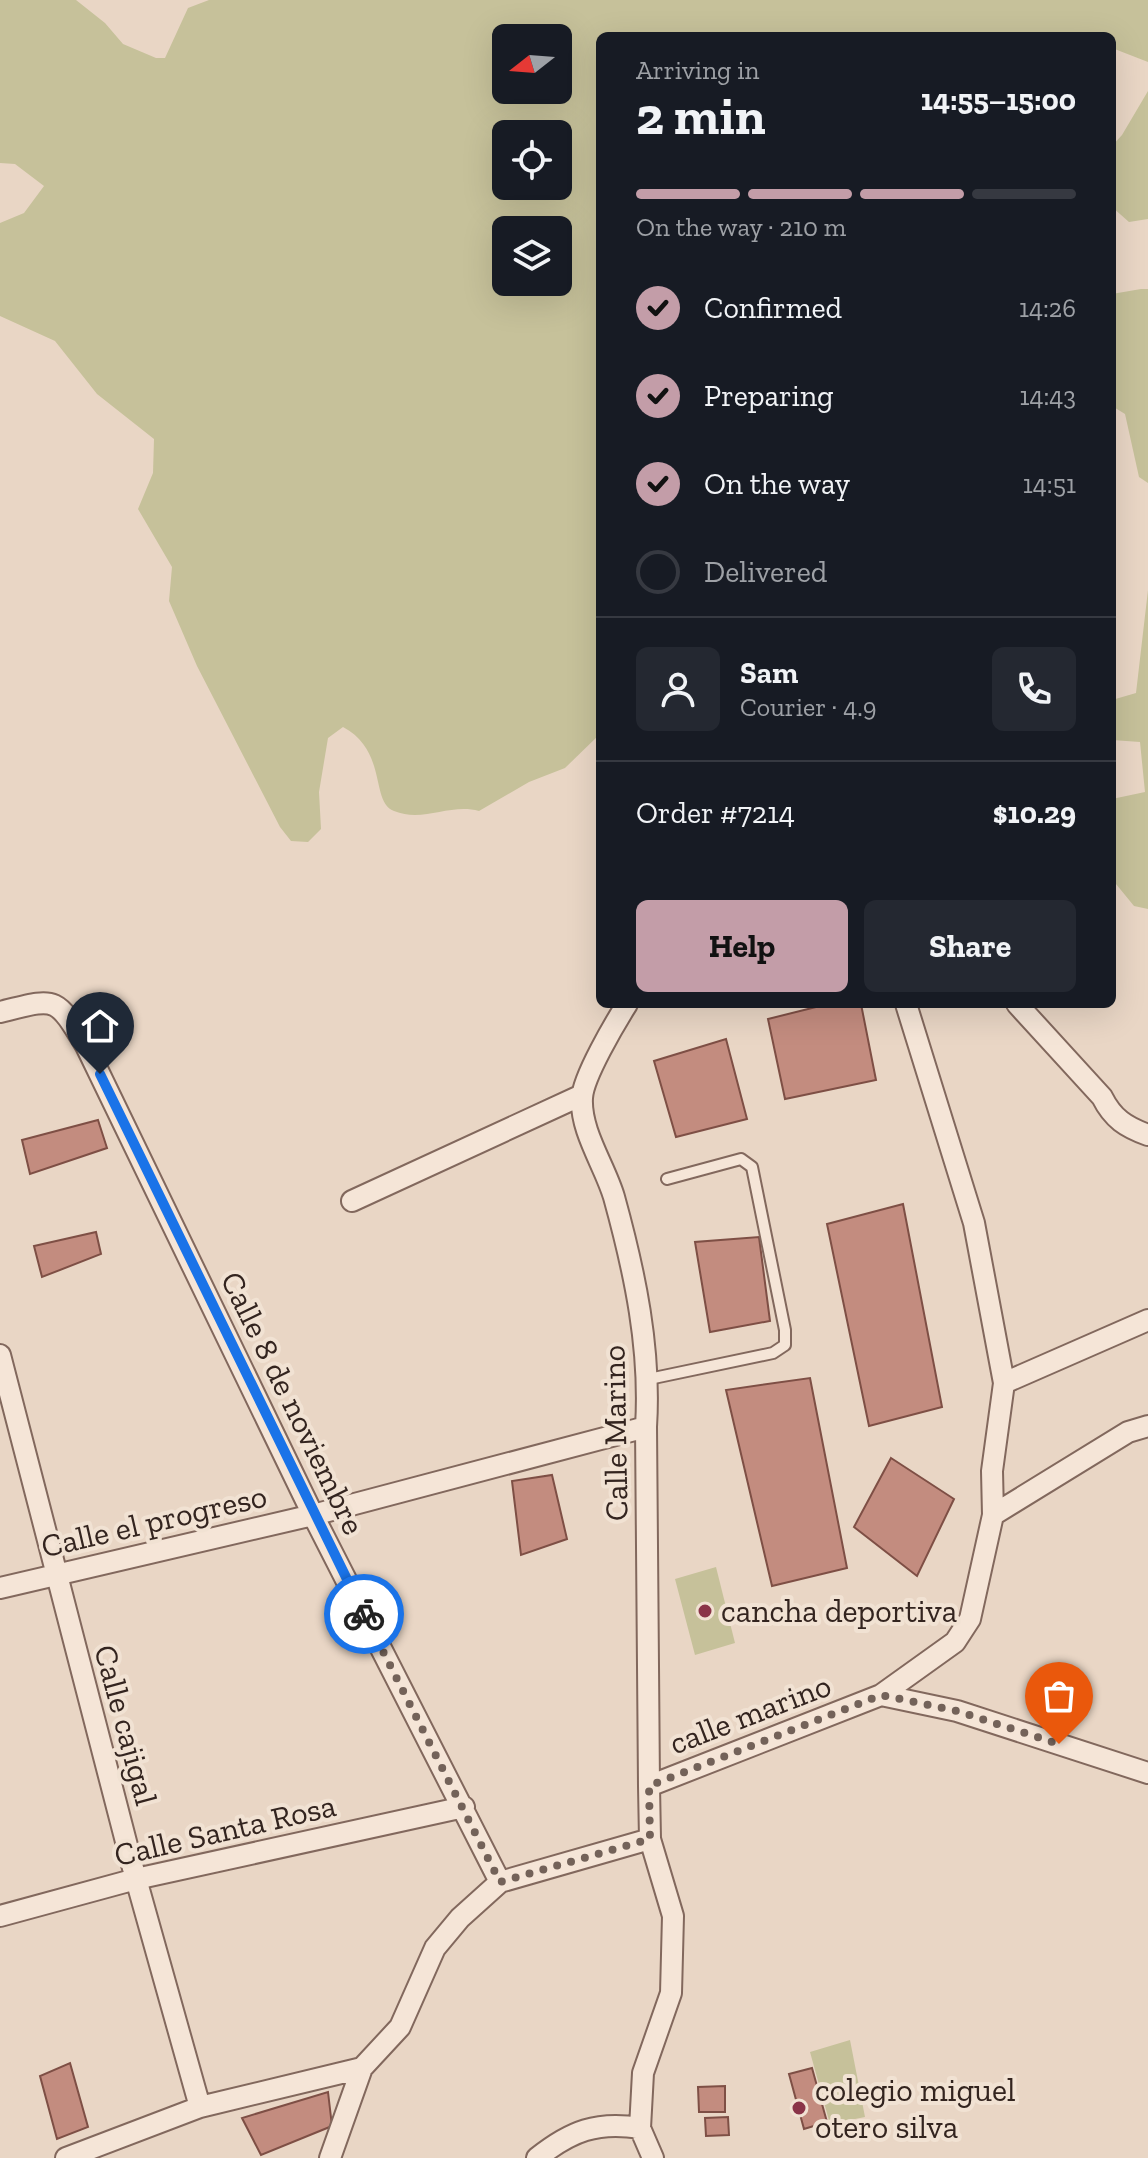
<!DOCTYPE html>
<meta charset="utf-8">
<style>
:root{--surface:#171b24;--page:#242831;--text:#f1f3f6;--muted:#9ea1a6;--line:#363941;--accent:#c39da8}
body{margin:0;font-family:"Zilla Slab",serif;background:var(--page);color:var(--text);height:100vh;display:flex;flex-direction:column;font-size:30px;white-space:nowrap}
*{box-sizing:border-box;margin:0}
p{font-size:26px;color:var(--muted)}
.icon{flex:none;width:44px;height:44px;fill:none;stroke:currentColor;stroke-width:2;stroke-linecap:round;stroke-linejoin:round}
.map{position:relative;flex:1;overflow:hidden}
.panel{position:absolute;left:596px;top:32px;width:520px;height:976px;display:flex;flex-direction:column;background:var(--surface);border-radius:12px;box-shadow:0 8px 32px #0002}
.panel>*{flex:none}
.needle{width:52px;rotate:253deg}
.fabs{position:absolute;left:492px;top:24px;display:grid;gap:16px}
.fabs a{display:grid;place-items:center;width:80px;height:80px;border-radius:12px;background:var(--surface);box-shadow:0 8px 32px #0002;font-size:40px}
.pin{position:absolute;display:grid;place-items:center;width:68px;height:68px;color:#fff;margin:-82px -34px;border-radius:50% 50% 50% 0;rotate:-45deg;box-shadow:0 0 8px #0007}
.pin .icon{rotate:45deg}
.courier{position:absolute;display:grid;place-items:center;width:80px;height:80px;margin:-40px;border:6px solid #1a73e8;border-radius:50%;background:#fff;color:#222;box-shadow:0 2px 10px #0007}
.head em{font-style:normal;font-weight:800}
.head div{display:flex;flex-direction:column-reverse}
.head{display:flex;align-items:center;justify-content:space-between;height:136px;padding:0 40px}
h1{font-size:52px;font-weight:800;line-height:60px}
.bar{display:grid;grid-template-columns:repeat(4,1fr);gap:12px 8px;align-content:center;height:96px;padding:0 40px}
.bar i{height:10px;border-radius:6px;background:var(--line)}
.bar .current{background:var(--accent)}
.bar p{grid-column:span 4}
.line{display:flex;align-items:center;gap:20px;padding:0 40px;border-top:2px solid var(--line)}
.line div{flex:1}
.round{display:grid;place-items:center;flex:none;width:84px;height:84px;border-radius:12px;background:var(--page)}
ol{padding:0 40px;list-style:none}
li{display:flex;align-items:center;gap:24px;height:88px}
li p{margin-inline-start:auto}
li .icon{padding:8px;border-radius:50%;background:var(--accent);color:#111;stroke-width:4}
li:last-child{color:var(--muted)}
li i{width:44px;height:44px;border:4px solid var(--line);border-radius:50%}
.button{display:flex;gap:16px;margin-top:auto;padding:16px 40px}
.button a{flex:1;height:92px;border-radius:12px;background:var(--accent);color:#111;font-size:32px;font-weight:800;line-height:92px;text-align:center}
.button a+a{background:var(--page);color:var(--text)}
.map>svg:first-child{display:block}
.green{fill:#c6c19a;fill-rule:evenodd}
.building{fill:#c38c7f;stroke:#7e4f45;stroke-width:2}
.lines{fill:none;stroke-linecap:round;stroke-linejoin:round}
.service-casing{stroke:#82685d;stroke-width:14}
.minor-casing{stroke:#82685d;stroke-width:24}
.service{stroke:#f5e5d7;stroke-width:10}
.minor{stroke:#f5e5d7;stroke-width:20}
.done{stroke:#736259;stroke-width:8;stroke-dasharray:0 14.4}
.route{stroke:#1a73e8;stroke-width:10}
.poi-dot{fill:#8a3448;stroke:#f1e2d3;stroke-width:3}
.labels{text-anchor:middle;dominant-baseline:central;stroke-width:8;stroke-linejoin:round;paint-order:stroke}
.street-label{font-size:32px;fill:#33241f;stroke:#f1e2d3}
.poi-label{font-size:32px;fill:#33241f;stroke:#f1e2d3;text-anchor:start}
</style>
<div class="map">
<svg width="1148" height="2158" viewBox="0 0 1148 2158">
<rect width="100%" height="100%" fill="#e9d6c5"/>
<!-- green -->
<path class="green" d="M0 0H76L105 23 123 44 156 58H165L188 8 209 0H1148V62L1112 48V36H600V734L565 768 529 782 479 811C450 803 423 823 394 811 370 802 388 751 343 727L328 738 319 792 321 829 308 842 291 841 280 827 197 666 169 601 172 567 138 509 153 473 154 439 97 394 55 341 0 316V223L24 213 44 186 15 164 0 163ZM506 38H558V90H506ZM506 134H558V186H506ZM558 230V282H506V230Z
M1148 91V219L1129 222 1112 207V146L1122 135Z
M1141 289H1148V483L1139 477 1125 414 1112 406V294Z
M1148 590V909L1134 906 1116 884 1112 872V799L1145 792 1140 742 1112 740V700L1136 693Z
M716 1567 735 1643 695 1655 675 1579Z
M850 2040 865 2117 830 2124 810 2052Z"/>
<!-- building -->
<path class="building" d="M828 1004H861L876 1080 785 1099 768 1019Z
M726 1039 747 1119 676 1137 654 1061Z
M98 1120 107 1148 30 1174 22 1140Z
M903 1204 942 1407 869 1426 827 1224Z
M96 1232 101 1254 42 1277 34 1246Z
M759 1237 770 1321 710 1332 695 1242Z
M810 1378 847 1568 772 1586 726 1390Z
M891 1458 954 1499 917 1576 854 1527Z
M552 1475 567 1539 521 1555 512 1481Z
M70 2063 88 2127 57 2139 40 2076Z
M812 2068 827 2122 804 2129 789 2074Z
M725 2086V2112H699L698 2087Z
M328 2092 332 2126 261 2155 242 2118Z
M728 2117 729 2135 706 2136 705 2118Z"/>
<g class="lines">
<defs>
<path id="service" d="M649 1379 773 1353 785 1345V1330L752 1167 741 1159 667 1179"/>
<path id="minor" d="M627 1004C615 1023 583 1077 582 1098 580 1131 605 1166 614 1197 635 1273 651 1349 646 1427L649 1786
M1017 1004 1102 1097C1113 1119 1126 1127 1148 1135
M0 1012C57 998 55 995 86 1046L313 1515 500 1882
M352 1201 582 1095
M0 1355 131 1861 200 2107
M1004 1383 1148 1320
M993 1515 1128 1432 1148 1426
M0 1588 313 1515 646 1427
M881 1695 955 1642 970 1619 993 1515 992 1471 1004 1383 974 1223 906 1004
M0 1916 136 1879 464 1807
M66 2158 200 2107 362 2068 400 2027 435 1948 460 1918 500 1882 650 1839
M330 2158 362 2068
M537 2158C571 2131 597 2121 640 2128
M653 2158 640 2128 643 2073 671 1993 673 1916 650 1839 649 1786 881 1695 957 1711 1148 1773"/>
</defs>
<!-- service casing -->
<use href="#service" class="service-casing"/>
<!-- minor casing -->
<use href="#minor" class="minor-casing"/>
<!-- service -->
<use href="#service" class="service"/>
<!-- minor -->
<use href="#minor" class="minor"/>
</g>
<g class="lines">
<!-- done -->
<path class="done" d="M364 1614 500 1882 650 1839 649 1786 881 1695 957 1711 1059 1744"/>
<!-- route -->
<path class="route" d="M100 1074 364 1614"/>
</g>
<!-- markers -->
<g class="poi-dot">
<circle cx="705" cy="1611" r="8"/>
<circle cx="799" cy="2108" r="8"/>
</g>
<g class="labels">
<!-- street labels -->
<g class="street-label">
<text transform="translate(293 1403) rotate(64)">Calle 8 de noviembre</text>
<text transform="translate(615 1433) rotate(-91)">Calle Marino</text>
<text transform="translate(154 1521) rotate(-13)">Calle el progreso</text>
<text transform="translate(750 1714) rotate(-21)">calle marino</text>
<text transform="translate(126 1725) rotate(75)">Calle cajigal</text>
<text transform="translate(225 1830) rotate(-13)">Calle Santa Rosa</text>
</g>
<!-- poi labels -->
<g class="poi-label">
<text x="721" y="1611">cancha deportiva</text>
<text x="815" y="2090">colegio miguel<tspan x="815" dy="37">otero silva</tspan></text>
</g>
</g>
</svg>
<div class="fabs">
<a><svg class="needle" viewBox="-14 -14 28 28"><path d="M0-13l5 13h-10z" fill="#e53935"/><path d="M0 13l5-13h-10z" fill="#9ea1a6"/></svg></a>
<a><svg class="icon" aria-label="locate" viewBox="0 0 24 24"><circle cx="12" cy="12" r="6"/><path d="M12 2v4M12 18v4M2 12h4M18 12h4"/></svg></a>
<a><svg class="icon" aria-label="layers" viewBox="0 0 24 24"><path d="M12 4l9 5-9 5-9-5zM3 14l9 5 9-5"/></svg></a>
</div>
<div class="pin" style="left:1059px;top:1744px;background:#ea580c"><svg class="icon" aria-label="bag" viewBox="0 0 24 24"><path d="M5 8h14l-1 12H6zM9 8a3 3 0 0 1 6 0"/></svg></div>
<div class="pin" style="left:100px;top:1074px;background:#1f2937"><svg class="icon" aria-label="home" viewBox="0 0 24 24"><path d="M3 11l9-7 9 7M6 9v11h12V9"/></svg></div>
<div class="courier" style="left:364px;top:1614px"><svg class="icon" aria-label="bike" viewBox="0 0 24 24"><circle cx="6" cy="16" r="4"/><circle cx="18" cy="16" r="4"/><path d="M6 16l4-8h5l3 8M10 8l3 8H6M13 5h3"/></svg></div>
<section class="panel">
<div class="head"><div><h1>2 min</h1><p>Arriving in</p></div><em>14:55–15:00</em></div>
<div class="bar"><i class="current"></i><i class="current"></i><i class="current"></i><i></i><p>On the way · 210 m</p></div>
<ol>
<li><svg class="icon" aria-label="check" viewBox="0 0 24 24"><path d="M5 12l5 5 9-10"/></svg>Confirmed<p>14:26</p></li>
<li><svg class="icon" aria-label="check" viewBox="0 0 24 24"><path d="M5 12l5 5 9-10"/></svg>Preparing<p>14:43</p></li>
<li><svg class="icon" aria-label="check" viewBox="0 0 24 24"><path d="M5 12l5 5 9-10"/></svg>On the way<p>14:51</p></li>
<li><i></i>Delivered</li>
</ol>
<div class="line" style="height:144px"><a class="round"><svg class="icon" aria-label="person" viewBox="0 0 24 24"><circle cx="12" cy="8" r="4"/><path d="M4 21q1-7 8-7t8 7"/></svg></a><div><b>Sam</b><p>Courier · 4.9</p></div><a class="round"><svg class="icon" aria-label="phone" viewBox="0 0 24 24"><path d="M5 4h4l2 5-3 2q2 4 5 5l2-3 5 2v4C11 20 4 13 5 4z"/></svg></a></div>
<div class="line" style="height:104px"><div>Order #7214</div><b>$10.29</b></div>
<div class="button"><a>Help</a><a>Share</a></div>
</section>
</div>
